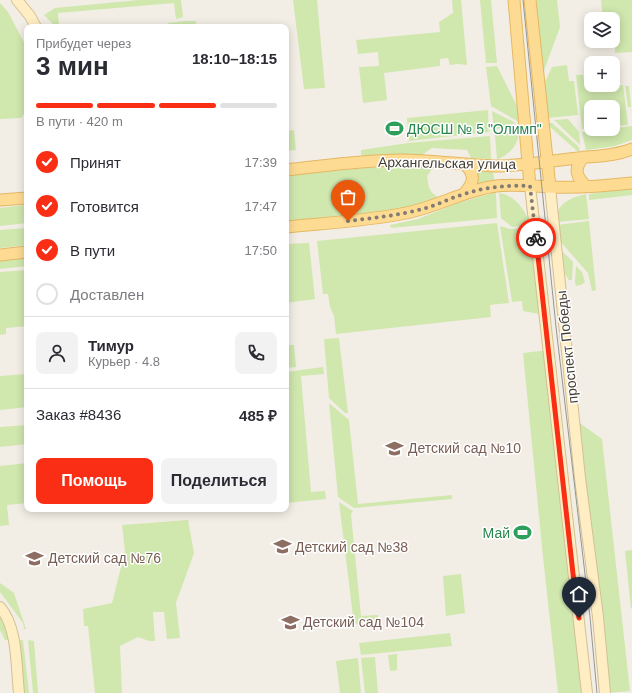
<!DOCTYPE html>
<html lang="ru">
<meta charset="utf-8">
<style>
:root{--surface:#fff;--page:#f2f2f3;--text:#2b2b33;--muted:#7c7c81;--line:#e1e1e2;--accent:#fa2e15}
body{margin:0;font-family:Arial,sans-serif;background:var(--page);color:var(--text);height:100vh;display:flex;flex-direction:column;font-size:15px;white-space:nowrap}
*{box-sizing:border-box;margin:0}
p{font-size:13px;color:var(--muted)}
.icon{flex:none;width:22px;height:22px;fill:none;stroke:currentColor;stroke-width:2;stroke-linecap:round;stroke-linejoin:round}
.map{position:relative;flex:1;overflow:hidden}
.panel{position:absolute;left:24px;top:24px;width:265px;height:488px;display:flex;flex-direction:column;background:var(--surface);border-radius:8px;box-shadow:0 2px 10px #0003}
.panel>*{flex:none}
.controls{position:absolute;left:584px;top:12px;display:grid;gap:8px}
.controls a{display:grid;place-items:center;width:36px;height:36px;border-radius:8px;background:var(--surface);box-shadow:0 2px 10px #0003;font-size:20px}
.pin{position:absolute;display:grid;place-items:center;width:34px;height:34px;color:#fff;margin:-41px -17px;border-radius:50% 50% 50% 0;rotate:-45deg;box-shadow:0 0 4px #0007}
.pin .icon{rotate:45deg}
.courier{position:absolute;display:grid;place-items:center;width:40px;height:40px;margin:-20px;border:3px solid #fa2e15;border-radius:50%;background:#fff;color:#222;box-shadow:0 1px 5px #0007}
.overview em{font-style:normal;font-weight:700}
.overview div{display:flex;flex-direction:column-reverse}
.overview{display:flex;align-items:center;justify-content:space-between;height:68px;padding:0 12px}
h1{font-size:26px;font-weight:700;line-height:30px}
.bar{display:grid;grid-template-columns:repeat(4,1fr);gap:6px 4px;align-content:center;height:48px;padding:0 12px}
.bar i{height:5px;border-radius:3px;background:var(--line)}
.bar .selected{background:var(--accent)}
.bar p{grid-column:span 4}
.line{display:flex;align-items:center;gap:10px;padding:0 12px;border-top:1px solid var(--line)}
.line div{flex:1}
.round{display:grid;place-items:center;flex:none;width:42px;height:42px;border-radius:8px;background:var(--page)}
ol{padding:0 12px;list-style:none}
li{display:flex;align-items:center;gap:12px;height:44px}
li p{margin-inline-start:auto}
li .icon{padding:4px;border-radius:50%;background:var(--accent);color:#fff;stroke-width:4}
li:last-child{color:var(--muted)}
li i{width:22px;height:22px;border:2px solid var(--line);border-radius:50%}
.button{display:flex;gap:8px;margin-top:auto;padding:8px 12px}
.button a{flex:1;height:46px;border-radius:8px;background:var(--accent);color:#fff;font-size:16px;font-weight:700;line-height:46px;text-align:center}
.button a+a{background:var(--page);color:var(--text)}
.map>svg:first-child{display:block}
.green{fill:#d0e7ae}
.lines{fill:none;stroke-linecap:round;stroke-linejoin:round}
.secondary-casing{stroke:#d3c095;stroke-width:12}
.primary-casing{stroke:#e4b862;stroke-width:13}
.secondary{stroke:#ffeec4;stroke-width:10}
.primary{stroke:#fedb93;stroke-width:11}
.tram{stroke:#959595;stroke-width:1}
.done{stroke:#827c73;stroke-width:4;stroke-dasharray:0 7.2}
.route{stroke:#fa2e15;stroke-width:5}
.labels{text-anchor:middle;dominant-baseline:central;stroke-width:3;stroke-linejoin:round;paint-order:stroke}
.leisure-label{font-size:14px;fill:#27864d;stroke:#fff;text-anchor:start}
.street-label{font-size:14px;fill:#453e35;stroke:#fff}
.education-label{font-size:14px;fill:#785e54;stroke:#fff;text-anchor:start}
</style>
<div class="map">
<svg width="632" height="693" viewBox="0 0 632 693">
<rect width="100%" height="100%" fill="#f3eee5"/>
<!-- green -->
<path class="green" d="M139 0H181L183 17 176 19 174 3 58 13 59 26H55L44 15 55 8Z
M293 0H317L325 88 304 89Z
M452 0H461L467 65 458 64 450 65 448 58 440 59V66L384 73 387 100 363 103 359 67 379 66 378 52 358 54 356 40 440 32 439 22 453 13Z
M480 0H491L497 63H486Z
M533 0H557L560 27 542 76Z
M601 0H632V52L615 53 613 19H603Z
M0 3 8 12 27 48V110L21 118 0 119Z
M186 21H196V27H169L168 23Z
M567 65 569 81H574L578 115 547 118 544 84 552 67Z
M497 66 517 106 519 122 491 106 486 67Z
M576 75H583L585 89 623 85 628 125 613 126V107H591V128L582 129Z
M625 86H629L631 107H628Z
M488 110 489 132 409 141 407 118Z
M492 111 516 123 494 130Z
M568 119 579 132 580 145 554 120Z
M549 123H552L579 147 580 151H577L549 126Z
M519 125C520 143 513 152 497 160L495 135Z
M632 126V140L615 146 586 150 582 132Z
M294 130 296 150 286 151V131Z
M490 136 491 159 471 158 467 150 432 148 422 155 399 154 365 156 361 155V150L408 143Z
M400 165 434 166 427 176C429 187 428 191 438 197 412 209 382 212 354 215 331 217 309 219 286 222V175Z
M473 170 493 171 494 180 475 184Z
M632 188V195L589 200V194Z
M496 192 497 218 391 228 390 225 418 219 455 204Z
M499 193C515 195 526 210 530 225L512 227 501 218Z
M586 194 589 219 557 222C557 219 556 215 557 213 561 201 576 196 586 194Z
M27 205V223L0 226V208Z
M589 221 596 290 592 291 588 273 559 240 557 225Z
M497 223 509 303 490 305 491 317 336 334 334 316 330 307 328 294H323L317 241Z
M500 226 510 229 529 228 539 314 523 311 522 301 512 302Z
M27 228V245L0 248V230Z
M309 243 315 299 286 303V244Z
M562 251 573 262 572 280H569L565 274Z
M27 258V266L0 269V260Z
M576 266 582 272 585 282 581 285 576 286 575 282Z
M27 270V326L6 328V334L0 335V272Z
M339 338 348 413H345L329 398 324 339Z
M286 345H294L296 367 286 368Z
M549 350 587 693H558L543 557 523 353Z
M323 367 324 374 301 376 311 492 325 491 326 499 286 503V372Z
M27 374V407L0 410V376Z
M329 403 349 420 358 504 452 495V499L354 508 338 497Z
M574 419 602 439 630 691 608 693Z
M27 425V444L0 447V427Z
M27 463V503L7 505 9 525 0 526V466Z
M339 502 353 511 351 514 361 616 378 615V622L354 624Z
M188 520 194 553 176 603 180 638 167 639 164 612H153L155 641H149L138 637 120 646 122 693H95L88 626H84L83 609 112 603 125 551 122 525Z
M632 550V608L631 609 625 551Z
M461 574 465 613 446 616 443 576Z
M0 583 14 593 26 629H24L23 623 0 592Z
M0 612 11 640H5L0 630Z
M450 633 452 646 361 655 359 643Z
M23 640 29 693H21L16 641Z
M28 640 34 641 38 693H33Z
M397 654V670L390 671 388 655Z
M375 657 378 693H365L361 658Z
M358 658 361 693H340L336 661Z"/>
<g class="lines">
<defs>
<path id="secondary" d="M17 0 30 16 36 27
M530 186 587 693
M550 187 580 478 598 617 605 693
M0 607C18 628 16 666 19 693"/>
<path id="primary" d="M514 0 530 186
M530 0 550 187
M584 157C573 168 576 177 587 187
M286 170C324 166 362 160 401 160 432 160 463 165 494 166 522 166 551 161 578 158 596 156 616 156 632 149
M464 194C474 182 476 176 465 164
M0 200 27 198
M286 227C326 223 367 221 406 213 437 207 465 190 496 186 514 184 532 186 550 187 578 188 605 186 632 183
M0 255 27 252"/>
</defs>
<!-- secondary casing -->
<use href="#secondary" class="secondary-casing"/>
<!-- primary casing -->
<use href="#primary" class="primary-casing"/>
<!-- secondary -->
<use href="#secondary" class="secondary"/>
<!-- primary -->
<use href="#primary" class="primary"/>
<!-- tram -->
<path class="tram" d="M523 0 556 327 590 617 597 693"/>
</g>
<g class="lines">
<!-- done -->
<path class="done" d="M348 221C374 218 401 215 426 208 439 204 451 198 464 194 486 187 507 185 530 186L536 238"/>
<!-- route -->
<path class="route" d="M536 238 577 610 579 618"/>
</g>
<!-- icons -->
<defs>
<symbol id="stadium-bare" viewBox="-9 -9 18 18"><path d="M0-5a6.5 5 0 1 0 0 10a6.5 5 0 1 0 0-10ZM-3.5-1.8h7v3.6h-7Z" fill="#2e9e5b" stroke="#fff" stroke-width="2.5" paint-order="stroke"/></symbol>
<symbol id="school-bare" viewBox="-9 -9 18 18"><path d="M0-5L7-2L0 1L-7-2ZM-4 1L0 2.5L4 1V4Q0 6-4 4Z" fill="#8d6e63" stroke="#fff" stroke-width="2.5" paint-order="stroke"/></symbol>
</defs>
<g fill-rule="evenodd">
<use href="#stadium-bare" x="382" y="116" width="25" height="25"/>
<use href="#school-bare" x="382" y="436" width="25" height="25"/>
<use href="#stadium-bare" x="510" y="520" width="25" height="25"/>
<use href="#school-bare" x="270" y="534" width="25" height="25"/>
<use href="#school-bare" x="22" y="546" width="25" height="25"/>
<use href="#school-bare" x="278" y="610" width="25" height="25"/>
</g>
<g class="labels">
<!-- leisure labels -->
<g class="leisure-label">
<text x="407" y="129">ДЮСШ № 5 "Олимп"</text>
<text x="510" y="533" text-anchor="end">Май</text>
</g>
<!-- street labels -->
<g class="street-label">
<text transform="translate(447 163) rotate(1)">Архангельская улица</text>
<text transform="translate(567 347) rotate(-96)">проспект Победы</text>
</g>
<!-- education labels -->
<g class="education-label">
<text x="408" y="448">Детский сад №10</text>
<text x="295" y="547">Детский сад №38</text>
<text x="48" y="558">Детский сад №76</text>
<text x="303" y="622">Детский сад №104</text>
</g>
</g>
</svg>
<div class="controls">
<a><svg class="icon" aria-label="layers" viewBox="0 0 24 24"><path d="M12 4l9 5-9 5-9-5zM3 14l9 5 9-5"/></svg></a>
<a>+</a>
<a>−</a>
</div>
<div class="pin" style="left:348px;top:221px;background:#ea580c"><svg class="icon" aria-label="bag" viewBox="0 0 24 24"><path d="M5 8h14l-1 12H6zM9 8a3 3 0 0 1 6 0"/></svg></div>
<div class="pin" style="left:579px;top:618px;background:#1f2937"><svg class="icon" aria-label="home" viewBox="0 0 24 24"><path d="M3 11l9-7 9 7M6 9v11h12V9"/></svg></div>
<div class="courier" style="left:536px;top:238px"><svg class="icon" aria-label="bike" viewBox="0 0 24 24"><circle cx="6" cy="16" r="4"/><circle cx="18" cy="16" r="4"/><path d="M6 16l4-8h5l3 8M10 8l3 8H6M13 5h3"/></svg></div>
<section class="panel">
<div class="overview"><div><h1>3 мин</h1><p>Прибудет через</p></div><em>18:10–18:15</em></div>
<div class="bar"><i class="selected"></i><i class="selected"></i><i class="selected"></i><i></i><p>В пути · 420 m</p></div>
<ol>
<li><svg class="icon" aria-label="check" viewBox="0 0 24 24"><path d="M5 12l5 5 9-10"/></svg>Принят<p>17:39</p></li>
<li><svg class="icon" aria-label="check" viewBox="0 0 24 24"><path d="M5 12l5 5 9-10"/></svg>Готовится<p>17:47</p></li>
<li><svg class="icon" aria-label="check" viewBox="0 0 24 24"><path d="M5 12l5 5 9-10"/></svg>В пути<p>17:50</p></li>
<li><i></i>Доставлен</li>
</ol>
<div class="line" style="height:72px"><a class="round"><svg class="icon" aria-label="person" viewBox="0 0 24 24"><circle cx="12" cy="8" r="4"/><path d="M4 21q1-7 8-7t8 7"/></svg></a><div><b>Тимур</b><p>Курьер · 4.8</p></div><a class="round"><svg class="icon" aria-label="phone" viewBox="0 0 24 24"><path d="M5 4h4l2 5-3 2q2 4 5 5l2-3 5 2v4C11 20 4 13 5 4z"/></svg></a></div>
<div class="line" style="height:52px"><div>Заказ #8436</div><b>485 ₽</b></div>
<div class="button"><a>Помощь</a><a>Поделиться</a></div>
</section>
</div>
